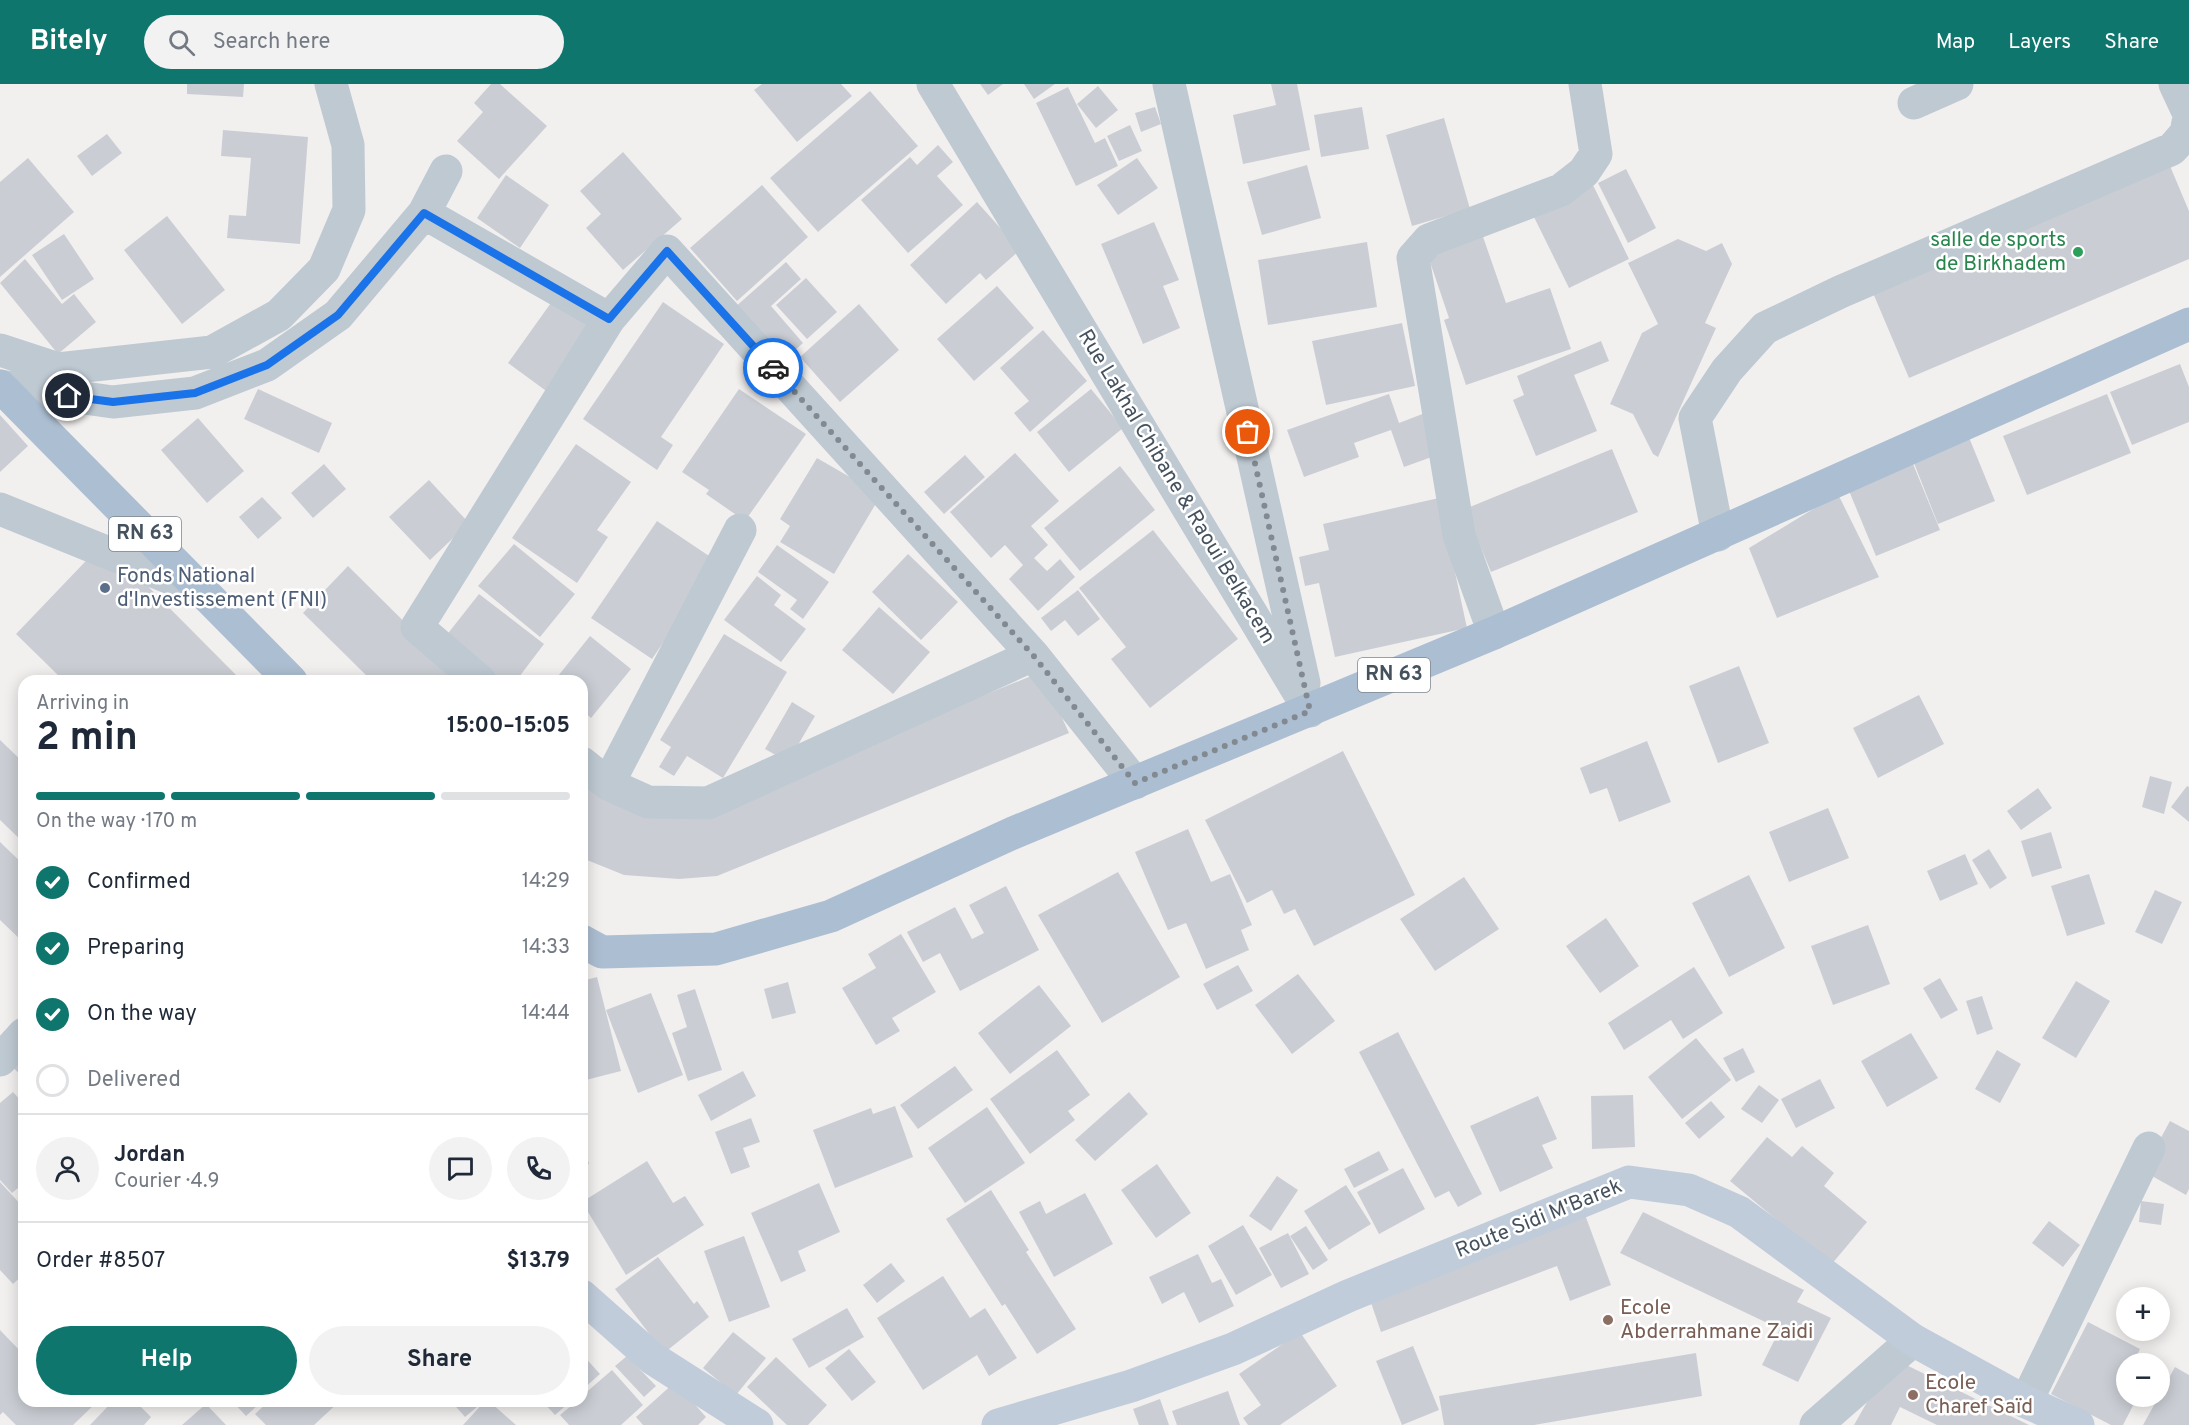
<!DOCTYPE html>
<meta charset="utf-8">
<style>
:root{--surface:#fff;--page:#f2f2f3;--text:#1f2937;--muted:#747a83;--line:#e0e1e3;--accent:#0f766e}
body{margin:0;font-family:Overpass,sans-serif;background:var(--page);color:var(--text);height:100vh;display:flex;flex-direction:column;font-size:22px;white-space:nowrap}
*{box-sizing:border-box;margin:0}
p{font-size:20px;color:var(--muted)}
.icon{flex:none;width:33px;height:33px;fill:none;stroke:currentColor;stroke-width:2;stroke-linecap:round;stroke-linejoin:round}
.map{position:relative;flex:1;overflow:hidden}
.panel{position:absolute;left:18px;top:591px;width:570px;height:732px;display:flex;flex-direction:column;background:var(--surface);border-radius:18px;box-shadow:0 3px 15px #0003}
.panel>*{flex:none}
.tools{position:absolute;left:2116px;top:1203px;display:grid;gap:12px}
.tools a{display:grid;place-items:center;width:54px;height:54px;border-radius:50%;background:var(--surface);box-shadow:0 3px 15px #0003;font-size:30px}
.pin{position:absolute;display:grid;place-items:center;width:51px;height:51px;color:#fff;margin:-26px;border:3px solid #fff;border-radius:50%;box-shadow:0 2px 6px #0007}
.courier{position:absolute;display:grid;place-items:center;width:60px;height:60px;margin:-30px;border:4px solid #1a73e8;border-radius:50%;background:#fff;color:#222;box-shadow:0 2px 8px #0007}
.headline em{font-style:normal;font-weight:700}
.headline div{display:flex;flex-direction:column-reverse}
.headline{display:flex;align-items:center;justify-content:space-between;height:102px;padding:0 18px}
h1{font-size:39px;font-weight:700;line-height:45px}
.bar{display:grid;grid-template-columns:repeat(4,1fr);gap:9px 6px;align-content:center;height:72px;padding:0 18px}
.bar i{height:8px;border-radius:4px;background:var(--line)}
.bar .current{background:var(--accent)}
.bar p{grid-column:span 4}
.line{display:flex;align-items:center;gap:15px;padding:0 18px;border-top:2px solid var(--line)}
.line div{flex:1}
.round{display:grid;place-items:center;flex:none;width:63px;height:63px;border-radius:32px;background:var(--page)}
ol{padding:0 18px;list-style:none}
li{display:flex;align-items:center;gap:18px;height:66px}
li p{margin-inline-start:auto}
li .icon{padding:6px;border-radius:50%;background:var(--accent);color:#fff;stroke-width:4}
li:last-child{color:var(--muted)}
li i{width:33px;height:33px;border:3px solid var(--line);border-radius:50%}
.cta{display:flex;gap:12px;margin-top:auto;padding:12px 18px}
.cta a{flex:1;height:69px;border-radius:36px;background:var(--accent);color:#fff;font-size:24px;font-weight:700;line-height:69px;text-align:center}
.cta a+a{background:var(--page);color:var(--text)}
header{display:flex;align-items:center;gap:36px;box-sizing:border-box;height:84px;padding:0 30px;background:var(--accent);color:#fff}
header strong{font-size:28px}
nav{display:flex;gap:33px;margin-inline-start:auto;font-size:21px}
.search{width:420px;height:54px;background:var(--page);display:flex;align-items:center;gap:15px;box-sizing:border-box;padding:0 21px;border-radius:33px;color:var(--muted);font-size:22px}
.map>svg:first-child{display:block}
.building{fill:#caced4}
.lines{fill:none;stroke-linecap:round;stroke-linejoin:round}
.street{stroke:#bec9d2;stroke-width:33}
.secondary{stroke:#c0ccda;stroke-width:33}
.primary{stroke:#acbed1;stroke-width:33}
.done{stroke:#828991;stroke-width:6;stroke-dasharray:0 10.8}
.route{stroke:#1a73e8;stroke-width:8}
.leisure-dot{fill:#2e9e5b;stroke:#fff;stroke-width:2}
.service-dot{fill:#5c6f8a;stroke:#fff;stroke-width:2}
.education-dot{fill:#8d6e63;stroke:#fff;stroke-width:2}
.labels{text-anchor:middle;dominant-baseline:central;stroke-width:5;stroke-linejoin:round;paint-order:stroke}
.shield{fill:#fff;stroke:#7d868e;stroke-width:1.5}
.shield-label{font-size:20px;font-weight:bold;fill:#45525e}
.leisure-label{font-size:21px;fill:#27864d;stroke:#fff;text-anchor:end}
.street-label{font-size:21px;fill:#45525e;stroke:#fff}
.service-label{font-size:21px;fill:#4e5e75;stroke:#fff;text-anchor:start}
.education-label{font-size:21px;fill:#785e54;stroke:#fff;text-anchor:start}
</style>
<header>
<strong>Bitely</strong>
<div class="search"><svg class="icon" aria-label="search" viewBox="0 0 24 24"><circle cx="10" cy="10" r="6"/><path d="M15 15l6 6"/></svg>Search here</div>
<nav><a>Map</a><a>Layers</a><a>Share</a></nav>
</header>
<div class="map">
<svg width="2189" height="1341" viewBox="0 0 2189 1341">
<rect width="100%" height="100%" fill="#f2efef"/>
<!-- building -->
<path class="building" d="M187 0H244L243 13 187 10Z
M491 0H500L547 42 499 95 457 57 483 28 474 19Z
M762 0H841L852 12 797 58 754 6Z
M980 0H1003L988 11Z
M1024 0H1055L1034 15Z
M1271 0H1297L1310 66 1243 80 1233 31 1276 21Z
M1098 2 1118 26 1096 44 1077 20Z
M1068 3 1095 59 1105 54 1118 82 1076 102 1036 19Z
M870 7 918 62 818 148 770 94Z
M1155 23 1161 40 1141 48 1135 29Z
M1362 23 1369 65 1321 73 1314 31Z
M1444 34 1470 125 1412 142 1386 51Z
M1130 41 1142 67 1119 77 1107 52Z
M223 46 308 53 300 160 227 154 229 131 246 132 251 74 221 72Z
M107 50 122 69 92 92 77 72Z
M938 61 953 78 937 92 963 121 908 169 861 116 910 73 917 81Z
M623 68 682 135 623 186 586 144 601 130 580 107Z
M28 74 74 128 0 193V98Z
M1137 74 1158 104 1118 131 1097 101Z
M1307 81 1321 134 1262 151 1247 98Z
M2170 82 2189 127V175L1909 294 1873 209Z
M1626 85 1656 144 1628 159 1598 99Z
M506 91 549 121 520 164 477 134Z
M762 101 808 153 737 217 690 164Z
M1593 101 1629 175 1569 204 1533 131Z
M977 118 1020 166 986 196 980 189 946 220 910 181Z
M167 132 225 206 182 240 124 166Z
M1154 138 1179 196 1163 202 1180 244 1143 260 1101 160Z
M1481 147 1506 219 1550 204 1571 265 1466 301 1444 236 1449 234 1426 166Z
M64 150 94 195 62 216 32 171Z
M1678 155 1706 167 1722 159 1732 180 1705 239 1716 244 1658 373 1653 370 1633 330 1610 320 1642 249 1658 240 1628 179Z
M1367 158 1377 223 1268 241 1258 176Z
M25 175 62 220 74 210 96 238 58 270 0 199Z
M786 178 801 195 771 222 803 259 782 278 734 224Z
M806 194 837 228 807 255 776 221Z
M997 202 1034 244 974 297 937 255Z
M558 209 600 239 549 309 508 279Z
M663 218 724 260 661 353 673 361 657 386 583 335Z
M859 220 899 266 840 318 800 273Z
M1402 239 1415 302 1326 321 1312 257Z
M1043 246 1087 297 1030 348 1014 329 1029 317 1000 284Z
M1601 257 1609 277 1574 291 1597 347 1536 372 1513 316 1524 311 1517 292Z
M2180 280 2189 303V338L2132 361 2110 308Z
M258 305 332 339 319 369 244 335Z
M739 305 806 350 745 437 706 410 709 406 682 388Z
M1091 305 1123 344 1069 388 1037 348Z
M1389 310 1399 339 1425 329 1440 370 1404 383 1391 346 1354 359 1359 373 1304 393 1287 346Z
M2107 310 2131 369 2027 411 2003 352Z
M0 331 28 362 0 388Z
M198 334 244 387 207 419 161 366Z
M1968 351 1995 417 1938 440 1912 374Z
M576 360 631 398 597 446 608 453 577 499 512 454Z
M1612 365 1638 428 1491 488 1465 425Z
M1015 369 1059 417 1031 442 1048 461 1034 474 1047 487 1060 475 1075 493 1038 527 1009 495 1023 481 1005 461 991 474 950 428Z
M965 371 985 393 944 430 924 408Z
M817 374 881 411 834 490 780 458 790 442 780 435Z
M1911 375 1940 446 1876 472 1847 402Z
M324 380 346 405 313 434 291 409Z
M1120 382 1155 426 1080 487 1044 444Z
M429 396 469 439 430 476 389 433Z
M1838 410 1879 493 1777 534 1749 464Z
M262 413 282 434 258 455 239 433Z
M1439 414 1467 544 1335 573 1319 499 1305 502 1299 473 1329 466 1323 440Z
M657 437 718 478 652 575 591 534Z
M1153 446 1238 555 1150 624 1111 575 1126 563 1079 504Z
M104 458 237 592 232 597H64L16 550Z
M514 460 575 510 540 553 478 502Z
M777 461 829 498 803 535 790 525 797 516 758 488Z
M908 470 958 518 921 556 872 508Z
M348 482 464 597H372L303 529Z
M757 492 781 511 774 521 806 545 781 578 724 536Z
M1078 506 1100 535 1078 552 1065 536 1051 547 1041 534Z
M479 510 544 560 516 597H494L442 557Z
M879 523 930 568 893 610 842 566Z
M724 550 787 588 723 694 687 672 674 692 659 683 671 663 660 656Z
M590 552 631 585 591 634 582 626V597H554Z
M1739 582 1769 659 1718 679 1689 602Z
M1041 588 1069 649 717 792 679 795 624 791 582 774V698L686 732Z
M1919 611 1944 660 1878 694 1853 644Z
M792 618 815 632 788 678 765 665Z
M0 656 24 679V759L0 736Z
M1647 657 1671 718 1619 738 1607 704 1590 710 1580 684Z
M1343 667 1415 811 1314 862 1295 825 1284 830 1272 806 1247 819 1205 736Z
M2150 692 2172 698 2164 730 2142 723Z
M2187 702 2189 703V738L2171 723Z
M2038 704 2052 724 2021 746 2007 727Z
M1828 724 1849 774 1789 798 1769 748Z
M1188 745 1211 798 1230 790 1252 841 1241 846 1249 866 1206 885 1186 839 1168 846 1135 768Z
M2051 748 2062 784 2032 793 2021 757Z
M0 758 24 781V859L0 836Z
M1989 765 2007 794 1990 805 1972 776Z
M1965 770 1978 800 1940 817 1927 787Z
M1118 788 1180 893 1102 939 1038 831Z
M2089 790 2105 840 2067 852 2051 802Z
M1749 791 1785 864 1729 893 1692 819Z
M1464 793 1499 845 1435 887 1400 835Z
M1006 802 1039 866 960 907 940 869 923 878 907 848 955 823 972 855 984 849 969 821Z
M2155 806 2182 818 2162 860 2135 848Z
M1606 834 1639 882 1600 909 1566 862Z
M1868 841 1890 900 1833 921 1811 862Z
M901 850 936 908 892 934 900 947 876 961 842 904 876 884 868 870Z
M1238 881 1253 907 1217 926 1203 900Z
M1694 883 1723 929 1683 955 1671 936 1624 966 1608 939Z
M1298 890 1335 937 1292 970 1255 921Z
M597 893 621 987 582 997V897Z
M1940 894 1958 926 1941 935 1923 904Z
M2076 897 2110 917 2076 974 2042 954Z
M788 898 796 929 772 935 764 905Z
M1039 901 1071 942 1010 990 978 949Z
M695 905 722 986 688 997 672 949 687 943 677 911Z
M651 909 683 991 638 1009 606 926Z
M1982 912 1993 945 1977 951 1966 917Z
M1398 948 1482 1110 1458 1123 1449 1107 1435 1114 1359 968Z
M1911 949 1938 994 1887 1023 1861 977Z
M1696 954 1731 996 1682 1035 1648 993Z
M24 963V994L9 980Z
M1743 964 1755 988 1736 998 1723 974Z
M1057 966 1090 1011 1068 1027 1075 1036 1030 1070 990 1015Z
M1997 966 2021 980 2000 1019 1975 1005Z
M955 982 973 1006 918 1045 900 1021Z
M743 987 756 1012 711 1037 698 1011Z
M1820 995 1835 1024 1796 1044 1781 1015Z
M1759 1001 1779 1016 1762 1039 1741 1025Z
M13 1008 24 1020V1099L12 1109 0 1096V1019Z
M1129 1008 1148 1030 1095 1077 1075 1056Z
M1633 1011 1635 1063 1592 1065 1591 1012Z
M1538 1012 1557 1055 1542 1061 1553 1084 1500 1108 1470 1042Z
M1711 1017 1725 1033 1699 1055 1685 1039Z
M895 1022 913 1073 835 1104 813 1046 871 1024 873 1030Z
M987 1023 1025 1079 965 1119 928 1064Z
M751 1034 760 1058 743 1064 750 1083 731 1090 715 1048Z
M2170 1037 2189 1047V1105L2186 1111 2143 1087Z
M1767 1053 1792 1073 1802 1062 1834 1089 1824 1102 1867 1138 1831 1181 1730 1097Z
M582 1056 589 1080 582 1081Z
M1379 1067 1389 1086 1354 1104 1344 1085Z
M647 1077 673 1119 685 1112 704 1141 626 1191 582 1118Z
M1157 1080 1191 1129 1156 1154 1121 1106Z
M1403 1084 1425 1125 1379 1150 1357 1108Z
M1277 1092 1298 1106 1271 1147 1249 1132Z
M0 1098 24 1124V1190L13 1200 0 1186Z
M819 1099 840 1148 798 1167 806 1187 781 1198 751 1129Z
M1346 1101 1371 1140 1329 1166 1304 1127Z
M991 1106 1029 1166 1026 1168 1076 1245 1037 1270 1005 1220 1002 1222 946 1135Z
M1085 1109 1113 1160 1054 1193 1019 1128 1040 1117 1046 1130Z
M2141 1117 2164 1120 2161 1141 2139 1138Z
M1584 1128 1611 1201 1570 1217 1557 1182 1381 1248 1367 1207Z
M1643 1128 1804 1206 1797 1218 1831 1234 1798 1298 1762 1281 1780 1245 1620 1169Z
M2049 1137 2080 1161 2063 1183 2032 1159Z
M1243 1141 1272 1191 1236 1211 1208 1162Z
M1306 1142 1328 1176 1313 1186 1290 1152Z
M1288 1149 1309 1190 1281 1204 1259 1164Z
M744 1152 770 1223 729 1238 704 1167Z
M1198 1170 1212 1199 1221 1195 1234 1222 1199 1239 1184 1208 1162 1220 1149 1193Z
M658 1173 694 1220 697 1217 709 1233 664 1269 615 1205Z
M891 1179 905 1197 877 1219 863 1201Z
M943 1192 970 1234 985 1224 1017 1274 989 1292 977 1271 923 1306 877 1234Z
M847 1224 864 1253 809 1284 792 1255Z
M2088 1238 2140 1265 2133 1280H2127V1312H2138L2123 1341H2111L2051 1310Z
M0 1246 24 1271V1317H98L73 1341H16L3 1328 0 1331Z
M733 1248 766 1274 736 1311 703 1284Z
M1300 1248 1337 1302 1280 1341H1248L1243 1334 1261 1321 1239 1290Z
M1413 1262 1439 1326 1402 1341 1376 1277Z
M849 1265 876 1298 852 1317 825 1284Z
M1696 1269 1702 1312 1534 1341H1444L1439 1312Z
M582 1270 600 1290 582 1306Z
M627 1272 656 1302 644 1313 615 1282Z
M776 1273 827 1321 808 1341H787L747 1303Z
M1892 1274 2029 1341H1937L1900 1323 1891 1341H1854Z
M2175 1283 2189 1291V1341H2143Z
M612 1286 643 1321 621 1341H569L560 1331 577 1317H582V1312Z
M675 1298 706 1333 698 1341H643L636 1333Z
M1228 1307 1240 1341H1177L1172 1327Z
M1160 1315 1169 1341H1139L1133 1325Z
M113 1317H135L151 1333 144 1341H90Z
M232 1317H262L246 1332Z
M269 1317H340L314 1341H266L255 1330Z
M451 1317H484L465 1333Z
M485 1317H489L516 1341H463Z
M542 1317H571L555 1331Z
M206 1320 226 1341H182Z"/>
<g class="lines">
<!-- street -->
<path class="street" d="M933 0 1310 627
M1169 0 1304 599
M2175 0 2189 30
M1914 19 1957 0
M424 129 609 235
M0 266 58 285 212 268 279 231 324 185 349 126 348 61 331 0
M0 302 113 318 195 309 267 281 338 231 424 129 446 87
M0 425 200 506
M1718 451 1695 334 1727 286 1765 244 1840 208 2172 65 2186 49 2189 33
M1494 549 1459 451 1413 174 1429 156 1561 106 1584 88 1596 70 1585 0
M480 597 417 543 609 235 667 167 1033 571 1135 699
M582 679 608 700 648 718 708 719 1033 571
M608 700 740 446
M0 976 24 950
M2026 1318 2149 1064
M1816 1341 1913 1256"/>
<!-- secondary -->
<path class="secondary" d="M582 1212 652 1274 757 1341
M998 1341 1131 1302 1233 1265 1348 1212 1629 1098 1689 1106 1739 1128 1913 1256 2026 1318 2078 1341"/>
<!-- primary -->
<path class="primary" d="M0 302 291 597
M582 857 602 868 716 865 831 832 1013 749 1494 549 2189 240"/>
</g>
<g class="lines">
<!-- done -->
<path class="done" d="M773 284 1033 571 1135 699 1310 627 1248 348"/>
<!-- route -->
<path class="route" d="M68 312 113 318 195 309 267 281 338 231 424 129 609 235 667 167 773 284"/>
</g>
<!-- markers -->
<circle class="leisure-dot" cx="2078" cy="168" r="6"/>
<circle class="service-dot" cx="105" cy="504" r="6"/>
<g class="education-dot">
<circle cx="1608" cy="1236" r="6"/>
<circle cx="1913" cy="1311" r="6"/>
</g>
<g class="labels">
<!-- shield labels -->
<g class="shield">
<rect x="109" y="433" width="72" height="34" rx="4.5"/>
<rect x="1358" y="574" width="72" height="34" rx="4.5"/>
</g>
<g class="shield-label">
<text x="145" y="450">RN 63</text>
<text x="1394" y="591">RN 63</text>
</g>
<!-- leisure labels -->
<g class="leisure-label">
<text x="2066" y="156">salle de sports<tspan x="2066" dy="24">de Birkhadem</tspan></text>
</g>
<!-- street labels -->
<g class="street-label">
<text transform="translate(1176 403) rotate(59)">Rue Lakhal Chibane &amp; Raoui Belkacem</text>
<text transform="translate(1539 1135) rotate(-22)">Route Sidi M'Barek</text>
</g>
<!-- service labels -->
<g class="service-label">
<text x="117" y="492">Fonds National<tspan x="117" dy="24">d'Investissement (FNI)</tspan></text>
</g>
<!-- education labels -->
<g class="education-label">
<text x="1620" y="1224">Ecole<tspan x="1620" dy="24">Abderrahmane Zaidi</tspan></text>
<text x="1925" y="1299">Ecole<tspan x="1925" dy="24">Charef Saïd</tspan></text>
</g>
</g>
</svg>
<div class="tools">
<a>+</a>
<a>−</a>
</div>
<div class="pin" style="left:1248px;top:348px;background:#ea580c"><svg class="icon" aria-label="bag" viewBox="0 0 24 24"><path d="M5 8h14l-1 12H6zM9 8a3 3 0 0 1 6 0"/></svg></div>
<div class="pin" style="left:68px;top:312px;background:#1f2937"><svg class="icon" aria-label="home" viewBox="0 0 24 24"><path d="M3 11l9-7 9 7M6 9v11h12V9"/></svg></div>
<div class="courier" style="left:773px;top:284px"><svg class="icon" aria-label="car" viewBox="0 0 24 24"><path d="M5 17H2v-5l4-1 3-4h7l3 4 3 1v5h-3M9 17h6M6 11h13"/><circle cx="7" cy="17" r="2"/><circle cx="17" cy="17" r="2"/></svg></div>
<section class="panel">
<div class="headline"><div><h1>2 min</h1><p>Arriving in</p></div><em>15:00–15:05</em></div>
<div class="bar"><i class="current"></i><i class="current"></i><i class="current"></i><i></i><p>On the way · 170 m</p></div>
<ol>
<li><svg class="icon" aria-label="check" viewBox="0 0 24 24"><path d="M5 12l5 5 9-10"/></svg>Confirmed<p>14:29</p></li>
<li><svg class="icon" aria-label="check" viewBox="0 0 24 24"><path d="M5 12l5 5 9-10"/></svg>Preparing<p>14:33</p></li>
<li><svg class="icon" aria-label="check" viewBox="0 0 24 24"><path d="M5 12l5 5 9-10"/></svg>On the way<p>14:44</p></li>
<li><i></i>Delivered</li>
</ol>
<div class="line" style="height:108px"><a class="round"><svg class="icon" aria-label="person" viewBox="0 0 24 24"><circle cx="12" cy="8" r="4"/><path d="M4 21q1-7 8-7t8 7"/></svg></a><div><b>Jordan</b><p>Courier · 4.9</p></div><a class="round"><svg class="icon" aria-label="chat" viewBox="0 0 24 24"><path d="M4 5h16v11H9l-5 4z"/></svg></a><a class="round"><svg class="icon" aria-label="phone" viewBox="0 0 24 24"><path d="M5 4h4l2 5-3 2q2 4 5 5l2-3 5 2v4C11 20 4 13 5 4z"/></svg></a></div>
<div class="line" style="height:78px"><div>Order #8507</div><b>$13.79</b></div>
<div class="cta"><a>Help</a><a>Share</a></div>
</section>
</div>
